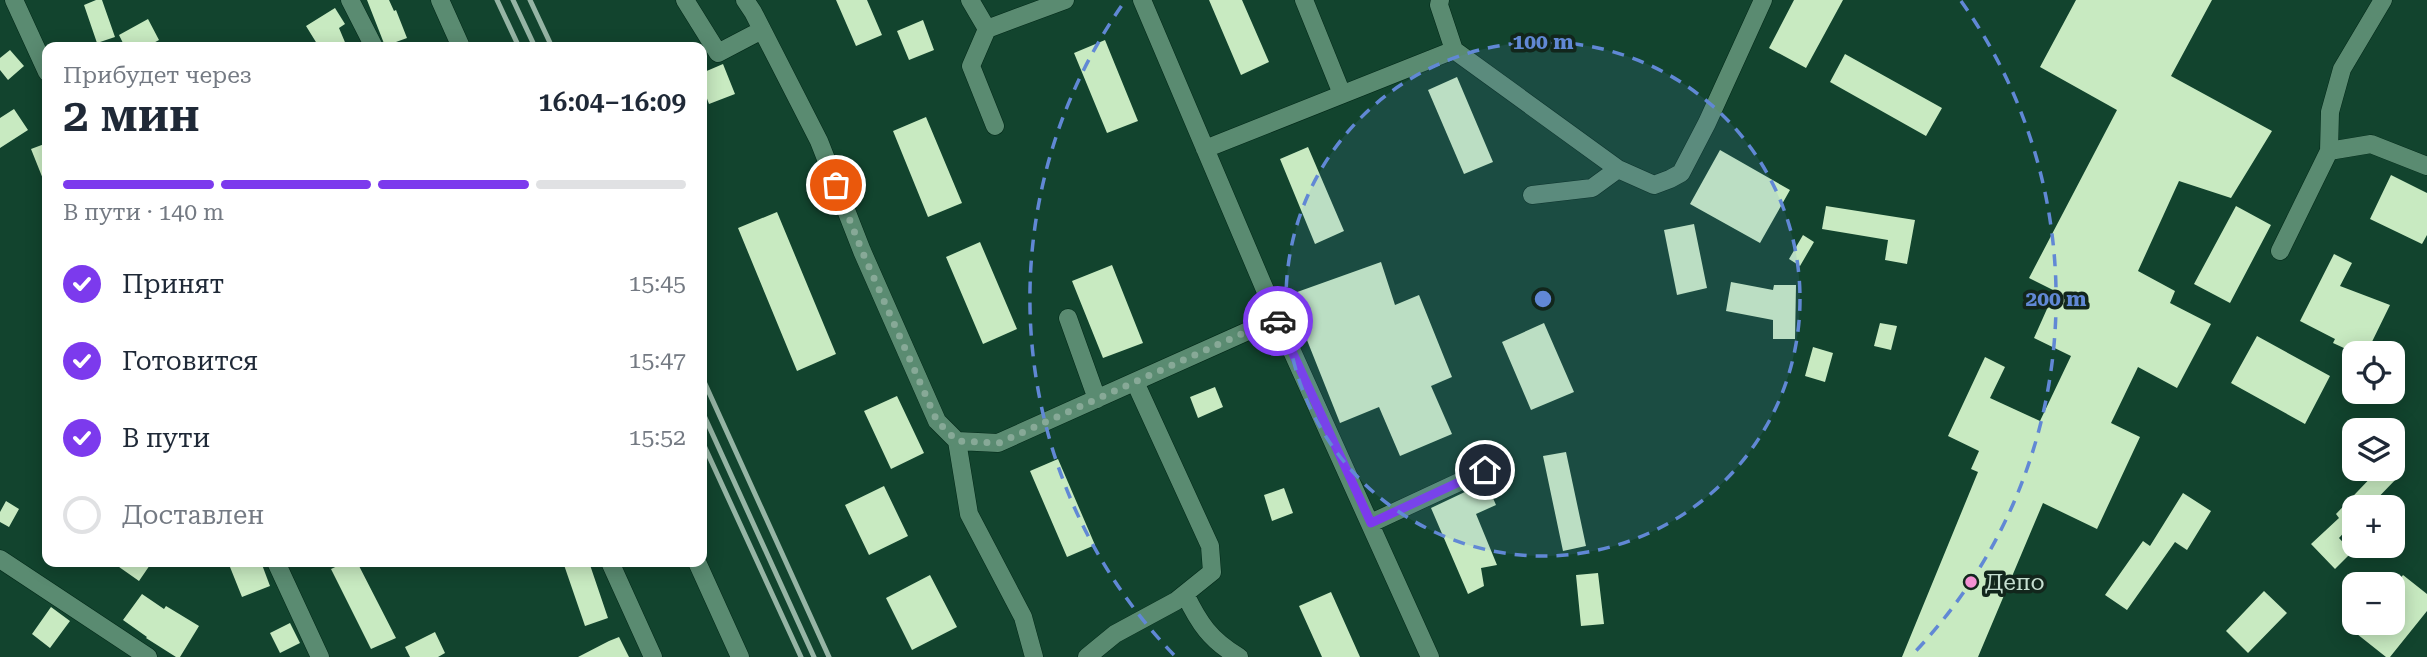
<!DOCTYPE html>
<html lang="ru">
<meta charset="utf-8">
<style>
:root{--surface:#fff;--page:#f2f2f3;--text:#1f2937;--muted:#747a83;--line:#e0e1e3;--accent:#7c3aed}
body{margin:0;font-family:"Roboto Serif",serif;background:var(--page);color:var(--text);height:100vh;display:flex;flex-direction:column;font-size:26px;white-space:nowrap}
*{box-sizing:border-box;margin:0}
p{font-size:23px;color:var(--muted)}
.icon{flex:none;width:38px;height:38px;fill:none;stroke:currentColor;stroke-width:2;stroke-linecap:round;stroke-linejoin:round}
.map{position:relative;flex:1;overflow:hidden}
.details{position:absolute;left:42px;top:42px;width:665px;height:525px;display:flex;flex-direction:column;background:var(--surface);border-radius:14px;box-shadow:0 4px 18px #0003}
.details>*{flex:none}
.controls{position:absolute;left:2342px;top:341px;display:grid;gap:14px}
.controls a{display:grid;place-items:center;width:63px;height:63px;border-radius:14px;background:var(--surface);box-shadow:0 4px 18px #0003;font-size:35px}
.pin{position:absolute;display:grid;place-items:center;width:60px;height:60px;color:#fff;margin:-30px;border:4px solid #fff;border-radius:50%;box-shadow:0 2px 7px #0007}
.courier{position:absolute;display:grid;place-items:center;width:70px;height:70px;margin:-35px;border:5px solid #7c3aed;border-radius:50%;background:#fff;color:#222;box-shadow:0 2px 9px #0007}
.overview em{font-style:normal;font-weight:600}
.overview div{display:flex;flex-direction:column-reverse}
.overview{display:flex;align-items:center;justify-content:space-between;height:119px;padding:0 21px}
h1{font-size:46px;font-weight:600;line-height:52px}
.bar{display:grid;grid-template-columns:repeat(4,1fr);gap:10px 7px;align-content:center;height:84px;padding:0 21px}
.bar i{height:9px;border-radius:5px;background:var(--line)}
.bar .current{background:var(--accent)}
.bar p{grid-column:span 4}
ol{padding:0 21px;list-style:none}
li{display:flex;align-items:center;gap:21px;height:77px}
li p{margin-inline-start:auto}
li .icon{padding:7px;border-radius:50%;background:var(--accent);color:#fff;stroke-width:4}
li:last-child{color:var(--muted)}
li i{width:38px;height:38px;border:4px solid var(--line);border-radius:50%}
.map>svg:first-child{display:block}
.building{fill:#c8eac1}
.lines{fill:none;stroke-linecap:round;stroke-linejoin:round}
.minor-casing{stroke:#022818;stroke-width:19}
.minor{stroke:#5a8b71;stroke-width:18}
.rail{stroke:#96b5a5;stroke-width:5}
.done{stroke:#87a997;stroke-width:7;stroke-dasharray:0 12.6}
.route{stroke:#7c3aed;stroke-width:9}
.ring{fill:none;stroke:#6188d5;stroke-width:3.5;stroke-dasharray:12 9}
.poi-dot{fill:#f491d3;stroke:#12261c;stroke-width:2.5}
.labels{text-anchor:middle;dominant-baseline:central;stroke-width:7;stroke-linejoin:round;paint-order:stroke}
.poi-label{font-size:23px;fill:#c6dfd0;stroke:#12261c;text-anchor:start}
.centre{fill:#6188d5;stroke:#12261c;stroke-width:3.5}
.ring-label{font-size:21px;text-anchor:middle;font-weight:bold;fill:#6188d5;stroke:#12261c;stroke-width:7;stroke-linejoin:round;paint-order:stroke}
</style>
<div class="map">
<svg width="2427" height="657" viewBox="0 0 2427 657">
<rect width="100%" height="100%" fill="#12442e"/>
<!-- building -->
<path class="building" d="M96 0H102L115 37 97 43 84 5Z
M367 0H389L394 11 396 10 407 38 385 46Z
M836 0H867L882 35 856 46Z
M1209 0H1242L1269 62 1241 75Z
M1794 0H1843L1806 68 1769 48Z
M2076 0H2212L2171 76 2272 131 2231 198 2179 181 2138 271 2175 291 2170 303 2211 324 2177 388 2138 367 2111 423 2140 437 2097 529 2043 503 1978 657H1902L1978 472 1971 469 1979 451 1948 436 1985 357 2005 367 1990 398 2040 421 2071 356 2034 338 2055 291 2029 278 2117 110 2040 67Z
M335 8 345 24 339 28 347 47H319L306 26Z
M148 19 159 40 146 47H125L119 35Z
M923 20 934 50 909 60 897 31Z
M1105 40 1138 121 1107 133 1074 53Z
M10 50 24 66 8 80 0 70V58Z
M1845 54 1942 108 1926 136 1830 82Z
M723 64 735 94 709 104 702 85V73Z
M1457 77 1493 162 1464 174 1428 90Z
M14 109 28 130 0 148V118Z
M926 117 962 203 928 217 893 131Z
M47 143V189L31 149Z
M1308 147 1344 231 1315 244 1280 159Z
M1720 150 1790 190 1760 243 1690 204Z
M2391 175 2427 193V235L2422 244 2370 219Z
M1826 206 1915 220 1907 264 1885 260 1888 240 1822 229Z
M2236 206 2271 225 2230 303 2194 284Z
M777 212 836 354 797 371 738 228Z
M1694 224 1707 288 1677 295 1664 230Z
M1803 235 1814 242 1800 266 1789 259Z
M980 242 1017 329 983 344 946 257Z
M2334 254 2352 263 2340 286 2390 305 2366 354H2357L2333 343 2335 339 2300 321Z
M1381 262 1395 305 1419 295 1452 377 1431 386 1452 434 1400 456 1379 407 1340 423 1299 320 1295 322 1286 296Z
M1112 265 1143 343 1103 358 1072 281Z
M1731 282 1773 290 1774 285H1796L1795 339H1773V320L1726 311Z
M1544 323 1574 392 1531 410 1502 342Z
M1880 323 1897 326 1891 350 1874 346Z
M2257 336 2330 376 2305 424 2231 383Z
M1813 347 1833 353 1825 382 1805 376Z
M1215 387 1223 407 1198 418 1190 397Z
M897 396 924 453 891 469 864 411Z
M1566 452 1586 546 1563 551 1543 456Z
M1058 459 1095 545 1067 557 1030 471Z
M2379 469H2390L2398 477 2368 508H2354V532L2349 527 2339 538 2352 552 2335 569 2311 544 2339 518 2336 514Z
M1486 482 1496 505 1476 514 1497 565 1481 568 1484 586 1468 594 1431 508Z
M884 486 908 536 869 555 845 505Z
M1284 488 1293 513 1272 521 1264 495Z
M2183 493 2211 511 2187 550 2175 542 2127 610 2105 595 2143 541 2150 546Z
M6 501 19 509 9 527 0 522V512Z
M112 562H152L139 581Z
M228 562H261L270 586 242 597Z
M346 562H357L396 638 371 649 331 569Z
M563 562H589L608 618 585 626Z
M1598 573 1604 624 1581 626 1576 575Z
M930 575 957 627 912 650 886 598Z
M2403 575 2427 594V611L2390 657H2386L2357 634 2365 623H2392V589Z
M2264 591 2287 613 2248 653 2226 631Z
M1331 592 1360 657H1322L1299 606Z
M142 594 164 609 166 606 199 626 180 657H176L146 638 147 637 123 620Z
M51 607 70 621 50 648 32 634Z
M290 623 300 643 280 653 270 633Z
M435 632 445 653 438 657H410L405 647Z
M619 637 629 657H578L609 641Z"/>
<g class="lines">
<defs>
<path id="minor" d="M14 0 47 72
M350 0 374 47
M440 0 461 47
M685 0 718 53 762 30
M745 0 753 12 819 141 862 251 937 421 957 441 969 514 1023 617 1034 657
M970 0 987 29
M1142 0 1277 318 1430 657
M1304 0 1342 94
M1440 0 1439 5 1454 50
M1454 50 1618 169 1654 185 1670 179 1681 173 1707 123 1763 0
M995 126 971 66 987 29 1065 0
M1205 149 1454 50
M2329 151 2371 144 2427 166
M1532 195 1592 188 1618 169
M2280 251 2329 151 2330 112 2342 69 2383 0
M1068 318 1097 399
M957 441 998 443 1277 318
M1371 523 1485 470
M0 559 148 657
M276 562 320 657
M610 562 653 657
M697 562 740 657
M1185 594C1199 623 1210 640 1239 657
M1087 657 1115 634 1176 601 1212 572 1210 546 1135 382"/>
</defs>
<!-- minor casing -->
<use href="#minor" class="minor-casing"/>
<!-- minor -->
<use href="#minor" class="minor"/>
<!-- rail -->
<path class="rail" d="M497 0 519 47
M513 0 535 47
M530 0 552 47
M702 377 829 657
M702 411 814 657
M702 441 801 657"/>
</g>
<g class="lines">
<!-- done -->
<path class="done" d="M836 185 862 251 937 421 957 441 999 443 1277 318 1278 321"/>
<!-- route -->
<path class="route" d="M1278 321 1371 523 1485 470"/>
</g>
<!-- distance rings -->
<circle cx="1543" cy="299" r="257" fill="#6188d5" fill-opacity=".12"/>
<g class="ring">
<circle cx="1543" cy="299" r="257"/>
<path d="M1174 655A513 513 0 0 1 1125 1M1961 1A513 513 0 0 1 1912 655"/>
</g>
<!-- markers -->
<circle class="poi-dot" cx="1971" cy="582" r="7"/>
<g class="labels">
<!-- poi labels -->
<g class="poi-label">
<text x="1985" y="582">Депо</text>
</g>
</g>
<circle cx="1543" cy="299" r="10" class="centre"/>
<g class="ring-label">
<text x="1543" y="49">100 m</text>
<text x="2056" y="306">200 m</text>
</g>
</svg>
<div class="controls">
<a><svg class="icon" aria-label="locate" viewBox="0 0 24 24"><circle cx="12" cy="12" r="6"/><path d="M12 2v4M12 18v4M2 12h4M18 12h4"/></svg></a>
<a><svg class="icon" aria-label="layers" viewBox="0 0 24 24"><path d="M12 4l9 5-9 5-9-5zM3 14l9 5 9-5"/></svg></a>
<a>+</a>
<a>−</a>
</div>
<div class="pin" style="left:836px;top:185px;background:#ea580c"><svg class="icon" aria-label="bag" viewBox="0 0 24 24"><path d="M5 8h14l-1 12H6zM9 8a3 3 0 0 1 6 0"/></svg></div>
<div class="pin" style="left:1485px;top:470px;background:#1f2937"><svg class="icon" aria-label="home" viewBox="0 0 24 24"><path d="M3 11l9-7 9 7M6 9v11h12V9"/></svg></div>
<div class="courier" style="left:1278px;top:321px"><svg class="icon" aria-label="car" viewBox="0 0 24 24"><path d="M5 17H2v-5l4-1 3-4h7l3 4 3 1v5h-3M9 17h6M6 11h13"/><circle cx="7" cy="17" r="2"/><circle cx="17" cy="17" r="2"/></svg></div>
<section class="details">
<div class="overview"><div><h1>2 мин</h1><p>Прибудет через</p></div><em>16:04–16:09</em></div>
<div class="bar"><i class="current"></i><i class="current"></i><i class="current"></i><i></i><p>В пути · 140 m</p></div>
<ol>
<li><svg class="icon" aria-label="check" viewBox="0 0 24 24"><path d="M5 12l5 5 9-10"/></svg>Принят<p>15:45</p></li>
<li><svg class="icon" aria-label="check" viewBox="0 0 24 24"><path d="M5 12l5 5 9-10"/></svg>Готовится<p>15:47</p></li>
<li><svg class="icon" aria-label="check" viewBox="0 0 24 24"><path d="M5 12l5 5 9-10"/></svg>В пути<p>15:52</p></li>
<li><i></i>Доставлен</li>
</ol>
</section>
</div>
